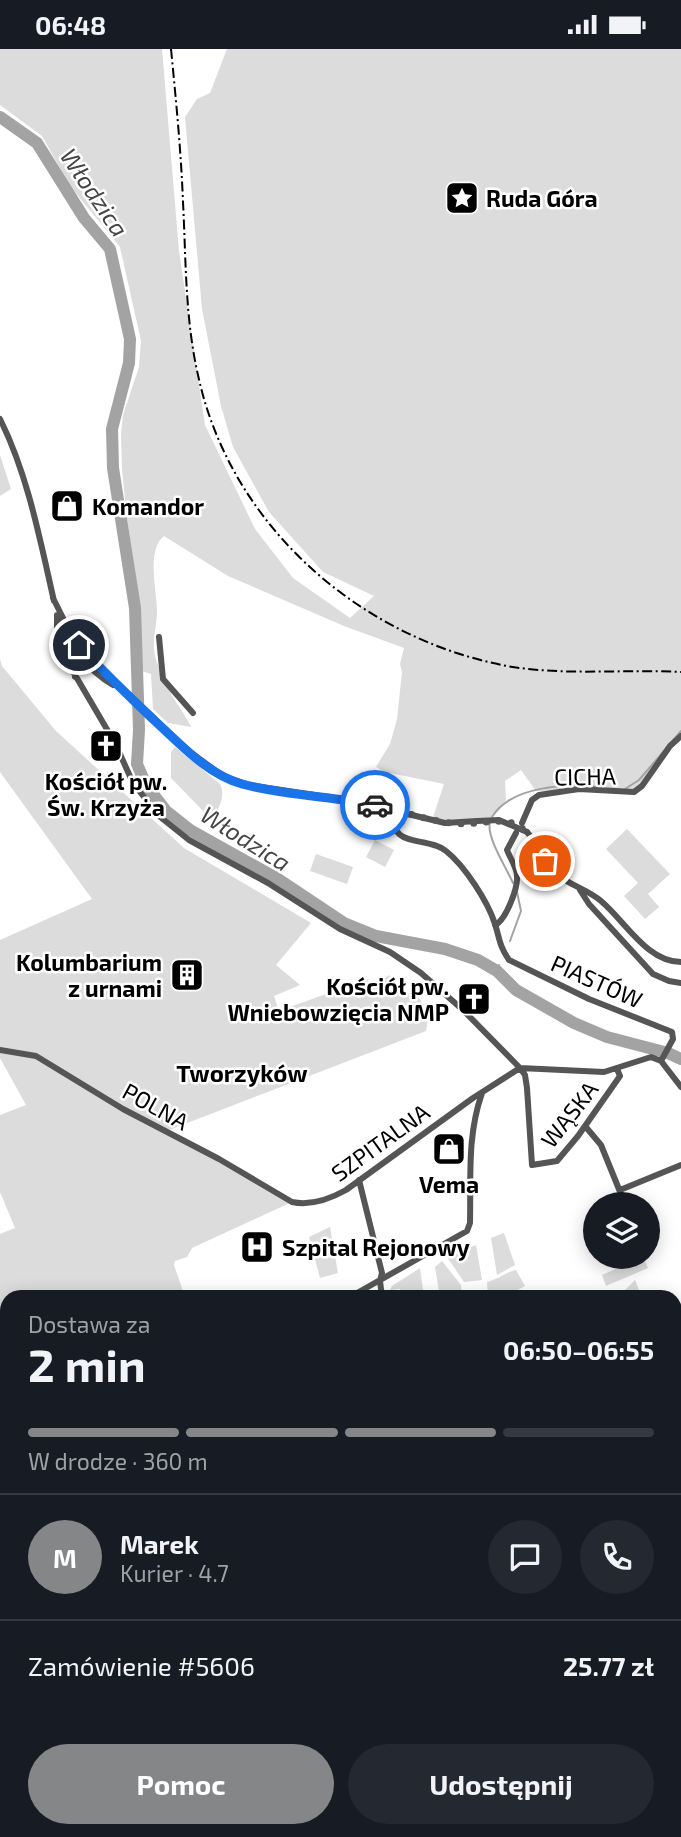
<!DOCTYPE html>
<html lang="pl">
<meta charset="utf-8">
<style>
:root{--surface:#171b24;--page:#242831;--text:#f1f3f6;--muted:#9ea1a6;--line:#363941;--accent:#858687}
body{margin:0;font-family:"Exo 2",sans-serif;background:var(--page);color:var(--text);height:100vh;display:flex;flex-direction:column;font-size:26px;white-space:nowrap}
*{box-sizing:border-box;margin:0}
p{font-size:23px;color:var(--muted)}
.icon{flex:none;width:38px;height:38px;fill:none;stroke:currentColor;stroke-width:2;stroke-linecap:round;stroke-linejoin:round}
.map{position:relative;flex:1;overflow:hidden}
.sheet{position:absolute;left:0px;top:1241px;width:682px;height:548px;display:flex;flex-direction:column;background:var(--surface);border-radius:21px 21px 0 0;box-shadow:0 4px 18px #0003}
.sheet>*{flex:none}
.buttons{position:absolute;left:583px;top:1143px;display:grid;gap:14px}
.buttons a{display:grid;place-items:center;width:77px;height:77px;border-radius:50%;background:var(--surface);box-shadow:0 4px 18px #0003;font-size:35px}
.pin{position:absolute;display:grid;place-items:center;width:60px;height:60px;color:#fff;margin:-30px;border:4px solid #fff;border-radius:50%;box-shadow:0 2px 7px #0007}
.courier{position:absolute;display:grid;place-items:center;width:70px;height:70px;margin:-35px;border:5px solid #1a73e8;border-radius:50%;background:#fff;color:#222;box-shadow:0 2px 9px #0007}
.overview em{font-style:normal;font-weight:700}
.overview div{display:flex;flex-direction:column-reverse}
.overview{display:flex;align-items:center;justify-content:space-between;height:119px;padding:0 28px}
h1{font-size:46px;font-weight:700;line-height:52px}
.bar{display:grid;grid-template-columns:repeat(4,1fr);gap:10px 7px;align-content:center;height:84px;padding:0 28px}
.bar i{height:9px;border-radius:5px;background:var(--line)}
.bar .active{background:var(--accent)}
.bar p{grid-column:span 4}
.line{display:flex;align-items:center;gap:18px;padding:0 28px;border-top:2px solid var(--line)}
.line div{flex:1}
.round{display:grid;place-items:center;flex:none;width:74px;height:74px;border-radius:37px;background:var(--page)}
.cta{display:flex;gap:14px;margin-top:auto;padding:14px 28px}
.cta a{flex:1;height:80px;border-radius:42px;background:var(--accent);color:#fff;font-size:28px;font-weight:700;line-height:80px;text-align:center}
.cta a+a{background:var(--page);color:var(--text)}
.status{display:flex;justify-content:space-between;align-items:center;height:49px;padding:0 35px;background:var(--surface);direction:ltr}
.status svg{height:19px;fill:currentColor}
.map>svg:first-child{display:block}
.green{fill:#dcdcdc}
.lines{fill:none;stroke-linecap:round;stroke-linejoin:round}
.stream{stroke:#a3a3a3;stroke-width:2}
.river{stroke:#a3a3a3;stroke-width:12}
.minor{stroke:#555;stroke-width:6}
.rail{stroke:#000;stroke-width:2;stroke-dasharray:10 3.5 2 3.5;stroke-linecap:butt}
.minor-bridge{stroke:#555;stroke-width:6}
.done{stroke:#595959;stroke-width:7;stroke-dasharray:0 12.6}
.route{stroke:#1a73e8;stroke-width:9}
.labels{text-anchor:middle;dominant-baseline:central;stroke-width:5;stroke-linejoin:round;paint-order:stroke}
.poi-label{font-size:23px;font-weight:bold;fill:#000;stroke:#fff;text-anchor:start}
.street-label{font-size:23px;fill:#000;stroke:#fff}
.water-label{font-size:24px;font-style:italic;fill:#444;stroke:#fff}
.neighbourhood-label{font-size:24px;font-weight:bold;fill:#000;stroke:#fff}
</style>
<div class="status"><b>06:48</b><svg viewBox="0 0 49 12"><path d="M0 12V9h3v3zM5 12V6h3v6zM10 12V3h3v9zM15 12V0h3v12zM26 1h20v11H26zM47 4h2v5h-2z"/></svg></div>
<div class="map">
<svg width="681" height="1788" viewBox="0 0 681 1788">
<rect width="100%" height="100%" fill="#fff"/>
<!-- green -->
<path class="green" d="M0 0H162L179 202 205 376 255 480 293 529 350 569 374 547 323 523 269 463 233 398 221 357 202 260 185 68 197 50 210 44 227 0H681V687L634 743 536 742 521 721 505 732 506 751 492 768 477 772 432 771 444 735 385 723 376 718 390 695 397 670 402 623 400 615 404 599 344 577 228 527 164 487C145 502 158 545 157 566 156 577 153 589 154 599 154 608 159 618 162 626 168 644 183 661 191 678L168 674 153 660 151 625 142 622 140 559 127 469 122 421 121 385 123 366 139 318 141 292 120 198 70 137 42 87 0 56Z
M0 406 11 440 0 447Z
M0 610 2 617 56 682 184 799 311 874 276 916 300 936 274 947 279 962 367 930 372 938 389 926 401 946 415 943 429 964 426 982 169 1081 292 1153 192 1199 187 1208 175 1212 174 1216 185 1248H7V1722L5 1718 0 1719V1185L15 1179 0 1143V1066L26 1056 0 1009V891L92 850 0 723Z
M175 698 220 735C226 747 219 761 211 770L171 729V703Z
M627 780 670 825 648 845 659 858 645 870 624 847 638 834 606 800Z
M375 791 394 801 385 818 366 808Z
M316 805 353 818 347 835 310 822Z
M330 1178 338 1224 320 1229 309 1188Z
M504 1184 515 1216 497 1226 491 1189Z
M476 1196 482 1231 464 1233 447 1208Z
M643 1208 648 1219 606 1237 602 1226Z
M442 1212 461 1236 462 1248H440L435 1218Z
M420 1219 424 1248H402L400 1240 390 1241 392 1237Z
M516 1221 525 1237 505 1248H488L487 1233C497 1231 506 1223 516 1221Z
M635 1231 642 1248H620L619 1247Z
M681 1597V1753L676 1752V1602Z
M39 1782H264L280 1785V1788H42Z"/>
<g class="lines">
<!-- stream -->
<path class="stream" d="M625 740 639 731 681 682
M492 768C512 736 566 735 599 738
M490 773C486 788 506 818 513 834
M510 892 521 862 517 843
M497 922 499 916"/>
<!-- river -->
<path class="river" d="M0 68 37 94 84 169 110 200 130 290 129 314 112 380 113 419 135 559 139 681 137 715 146 736 166 762 190 781 278 830 344 874 376 887 445 900 478 911 497 922 516 941 574 974 607 988 668 1004 681 1010
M676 1511 678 1506 681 1449
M607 1788 610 1782"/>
<!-- minor -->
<path class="minor" d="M0 370C28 426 40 491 54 552
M53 549 69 581 99 618 190 703 223 727 249 736 354 752 445 774 477 772
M57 566V586L61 602 115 694 133 734 159 767 189 791 268 834 340 880 390 903 421 924 463 961 520 1019 525 1026 527 1039 532 1116 557 1112 578 1087 620 1027 617 1020
M60 573C71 599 88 621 113 636
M159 588 163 630 193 664
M75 628 78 619 91 615
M396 761C386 801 426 786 446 802 465 817 488 853 495 875 500 891 499 896 509 911L589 950 672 983 673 990 661 1012
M522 774 532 751 539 746 579 740 634 743 642 737 670 697 681 687
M527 783C538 795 542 811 554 823 568 836 587 840 601 852 625 872 647 913 681 913
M580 841 589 855 653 925 669 932 681 934
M495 876C506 871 518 839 517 827 517 819 510 809 507 801L516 784
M0 1001 36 1007 123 1060 219 1110 292 1153C311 1157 330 1150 346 1141L473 1049 520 1019
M520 1019 604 1023 651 1008 661 1012 681 1038
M585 1077 601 1096 625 1155
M359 1131 382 1224 380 1232 382 1248
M620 1141 681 1116
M350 1248 467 1182 470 1174C471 1128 467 1087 482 1044
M676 1298 681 1293
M676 1372 681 1375
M568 1782V1788
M489 1788 492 1782"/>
<!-- rail -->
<path class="rail" d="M171 0C176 51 181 102 183 153 186 211 185 269 198 326 230 476 359 589 507 617 564 627 623 620 681 623"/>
<!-- minor-bridge -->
<path class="minor-bridge" d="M477 772 499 771 527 783"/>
</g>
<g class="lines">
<!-- done -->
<path class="done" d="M375 756C398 761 420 769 444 773 493 782 515 749 545 812"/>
<!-- route -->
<path class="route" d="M79 596C103 623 129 647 155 672 181 696 207 725 242 735 285 747 331 747 375 756"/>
</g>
<!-- icons -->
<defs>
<symbol id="sight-square" viewBox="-11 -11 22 22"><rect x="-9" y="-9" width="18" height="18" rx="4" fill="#000" stroke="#fff"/><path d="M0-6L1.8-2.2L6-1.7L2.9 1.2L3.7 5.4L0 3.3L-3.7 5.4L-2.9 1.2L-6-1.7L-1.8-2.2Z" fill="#fff"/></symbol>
<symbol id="shop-square" viewBox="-11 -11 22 22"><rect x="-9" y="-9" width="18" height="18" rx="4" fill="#000" stroke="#fff"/><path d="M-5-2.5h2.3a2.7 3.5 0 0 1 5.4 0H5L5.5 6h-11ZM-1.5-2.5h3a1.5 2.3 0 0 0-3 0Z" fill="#fff"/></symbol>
<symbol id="church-square" viewBox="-11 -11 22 22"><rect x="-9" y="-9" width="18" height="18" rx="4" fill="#000" stroke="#fff"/><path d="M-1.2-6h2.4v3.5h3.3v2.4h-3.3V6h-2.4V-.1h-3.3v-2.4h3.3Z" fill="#fff"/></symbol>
<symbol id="building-square" viewBox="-11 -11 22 22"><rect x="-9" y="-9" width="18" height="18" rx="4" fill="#000" stroke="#fff"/><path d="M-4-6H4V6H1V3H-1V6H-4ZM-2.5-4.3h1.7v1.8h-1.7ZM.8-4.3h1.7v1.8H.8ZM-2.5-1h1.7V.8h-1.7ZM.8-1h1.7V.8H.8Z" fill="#fff"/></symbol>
<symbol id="hospital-square" viewBox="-11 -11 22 22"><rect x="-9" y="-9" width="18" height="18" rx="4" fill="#000" stroke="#fff"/><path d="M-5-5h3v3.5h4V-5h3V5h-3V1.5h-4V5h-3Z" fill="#fff"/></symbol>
</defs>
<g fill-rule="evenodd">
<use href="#sight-square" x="443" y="130" width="38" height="38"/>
<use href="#shop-square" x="48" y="438" width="38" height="38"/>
<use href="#church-square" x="87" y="678" width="38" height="38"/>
<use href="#building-square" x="168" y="907" width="38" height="38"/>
<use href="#church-square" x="455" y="931" width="38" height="38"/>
<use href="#shop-square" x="430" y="1081" width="38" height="38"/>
<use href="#hospital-square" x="238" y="1179" width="38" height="38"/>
</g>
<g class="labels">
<!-- poi labels -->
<g class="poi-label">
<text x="486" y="149">Ruda Góra</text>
<text x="92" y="457">Komandor</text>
<text x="106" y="732" text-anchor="middle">Kościół pw.<tspan x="106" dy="26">Św. Krzyża</tspan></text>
<text x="162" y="913" text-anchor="end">Kolumbarium<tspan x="162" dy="26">z urnami</tspan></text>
<text x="449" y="937" text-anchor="end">Kościół pw.<tspan x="449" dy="26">Wniebowzięcia NMP</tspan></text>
<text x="449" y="1135" text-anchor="middle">Vema</text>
<text x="282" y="1198">Szpital Rejonowy</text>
</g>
<!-- street labels -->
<g class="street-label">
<text transform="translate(585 727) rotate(-1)">CICHA</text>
<text transform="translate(597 932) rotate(24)">PIASTÓW</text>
<text transform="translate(156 1057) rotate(29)">POLNA</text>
<text transform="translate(569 1065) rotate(-52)">WĄSKA</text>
<text transform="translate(380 1093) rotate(-36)">SZPITALNA</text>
</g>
<!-- water labels -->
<g class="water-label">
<text transform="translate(95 143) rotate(56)">Włodzica</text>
<text transform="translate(246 789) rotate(32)">Włodzica</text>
</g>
<!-- neighbourhood labels -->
<g class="neighbourhood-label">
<text x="242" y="1023">Tworzyków</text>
</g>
</g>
</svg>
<div class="buttons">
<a><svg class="icon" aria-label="layers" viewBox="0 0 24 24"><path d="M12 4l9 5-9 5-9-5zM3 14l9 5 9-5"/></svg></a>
</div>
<div class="pin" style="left:545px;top:812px;background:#ea580c"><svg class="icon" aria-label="bag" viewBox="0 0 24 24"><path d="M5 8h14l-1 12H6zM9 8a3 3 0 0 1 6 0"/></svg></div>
<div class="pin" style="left:79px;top:596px;background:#1f2937"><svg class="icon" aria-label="home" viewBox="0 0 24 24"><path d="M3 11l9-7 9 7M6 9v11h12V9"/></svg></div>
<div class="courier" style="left:375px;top:756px"><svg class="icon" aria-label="car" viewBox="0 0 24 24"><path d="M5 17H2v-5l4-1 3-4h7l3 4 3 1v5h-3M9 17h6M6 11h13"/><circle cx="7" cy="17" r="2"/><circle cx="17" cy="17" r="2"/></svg></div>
<section class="sheet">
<div class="overview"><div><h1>2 min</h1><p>Dostawa za</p></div><em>06:50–06:55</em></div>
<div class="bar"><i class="active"></i><i class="active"></i><i class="active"></i><i></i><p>W drodze · 360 m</p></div>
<div class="line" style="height:126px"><b class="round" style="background:var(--accent);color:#fff">M</b><div><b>Marek</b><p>Kurier · 4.7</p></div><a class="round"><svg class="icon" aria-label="chat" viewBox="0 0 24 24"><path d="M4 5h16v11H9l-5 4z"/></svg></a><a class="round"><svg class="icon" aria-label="phone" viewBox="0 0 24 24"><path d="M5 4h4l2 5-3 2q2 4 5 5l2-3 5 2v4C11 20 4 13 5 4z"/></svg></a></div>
<div class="line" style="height:91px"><div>Zamówienie #5606</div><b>25.77 zł</b></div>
<div class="cta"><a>Pomoc</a><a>Udostępnij</a></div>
</section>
</div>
